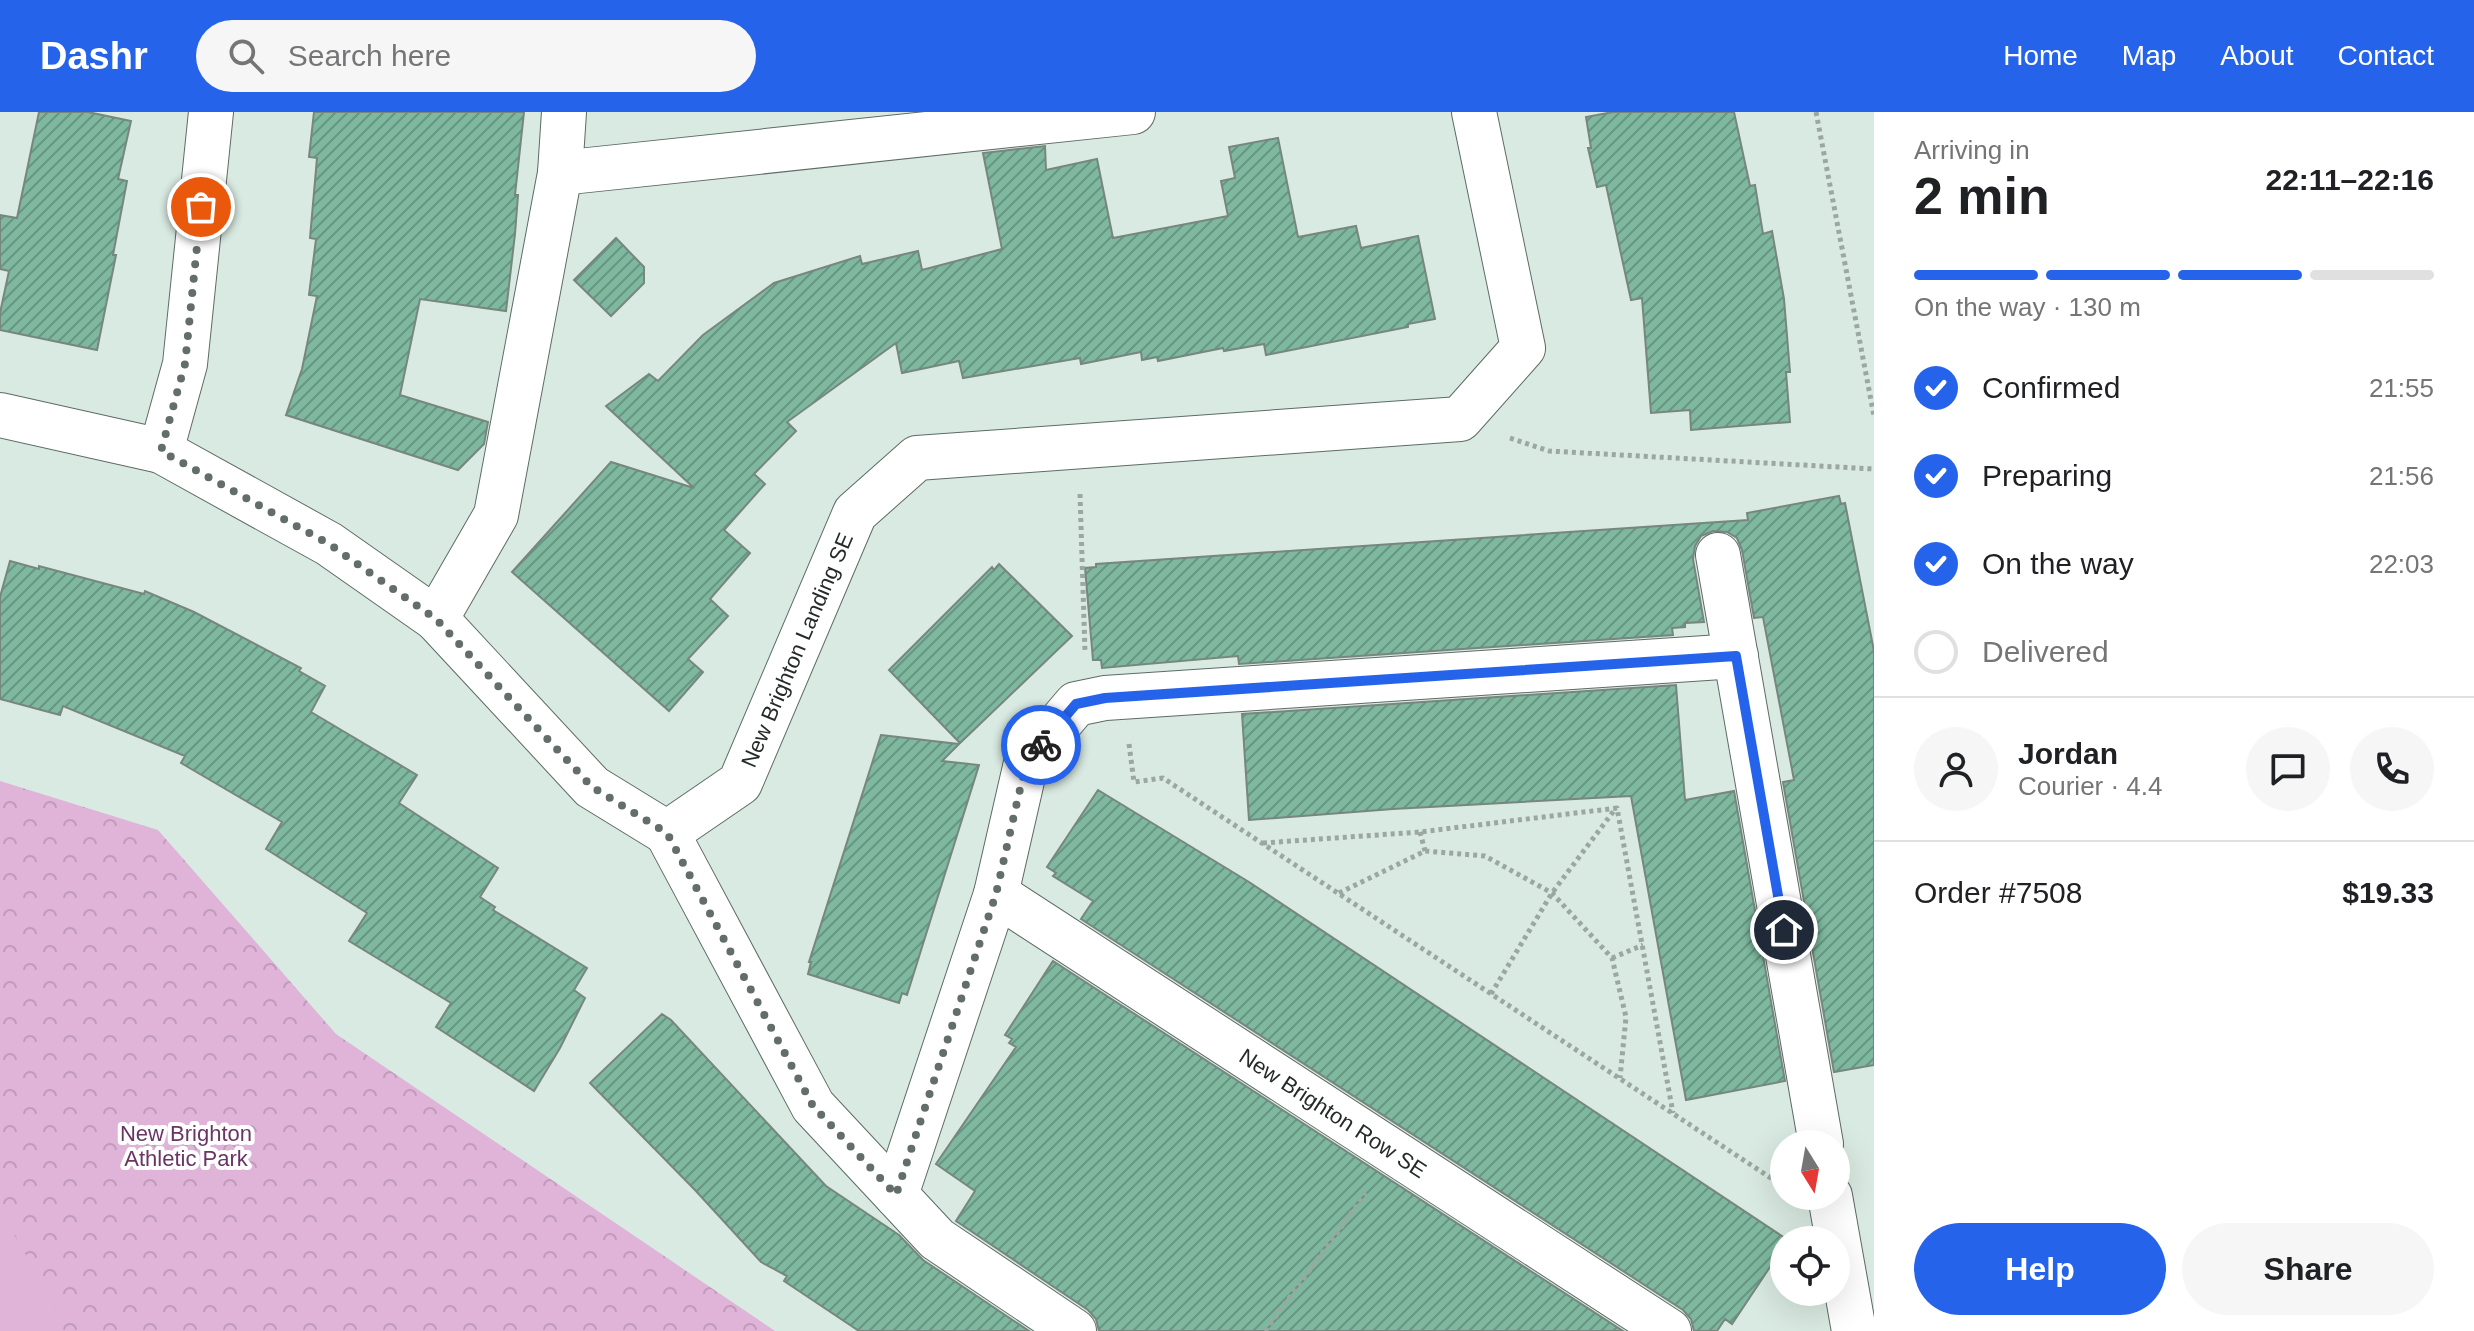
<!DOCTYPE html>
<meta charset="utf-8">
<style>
:root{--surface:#fff;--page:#f6f6f6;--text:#202124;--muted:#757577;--line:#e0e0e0;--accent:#2563eb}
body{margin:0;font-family:Arial,sans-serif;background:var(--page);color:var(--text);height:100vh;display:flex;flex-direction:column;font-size:30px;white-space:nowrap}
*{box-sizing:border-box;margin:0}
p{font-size:26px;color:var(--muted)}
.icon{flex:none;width:44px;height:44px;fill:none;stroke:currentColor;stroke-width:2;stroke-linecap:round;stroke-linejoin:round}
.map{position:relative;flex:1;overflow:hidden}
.drawer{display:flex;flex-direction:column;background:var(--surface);width:600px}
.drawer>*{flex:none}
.needle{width:52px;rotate:169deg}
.tools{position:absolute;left:1770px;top:1018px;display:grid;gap:16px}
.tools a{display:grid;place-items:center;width:80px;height:80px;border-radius:50%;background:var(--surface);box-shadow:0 8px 32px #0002;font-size:40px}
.pin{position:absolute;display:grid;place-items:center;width:68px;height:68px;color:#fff;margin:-34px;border:4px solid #fff;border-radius:50%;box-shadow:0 2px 8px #0007}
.courier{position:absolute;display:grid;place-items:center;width:80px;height:80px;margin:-40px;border:6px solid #2563eb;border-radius:50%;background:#fff;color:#222;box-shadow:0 2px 10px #0007}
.head em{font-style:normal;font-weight:600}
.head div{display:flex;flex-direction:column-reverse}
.head{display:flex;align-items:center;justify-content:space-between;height:136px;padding:0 40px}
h1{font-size:52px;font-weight:600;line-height:60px}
.bar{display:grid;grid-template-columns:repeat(4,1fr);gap:12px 8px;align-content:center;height:96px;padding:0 40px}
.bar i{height:10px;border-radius:6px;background:var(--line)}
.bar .selected{background:var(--accent)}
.bar p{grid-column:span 4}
.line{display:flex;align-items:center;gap:20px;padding:0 40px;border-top:2px solid var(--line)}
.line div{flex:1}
.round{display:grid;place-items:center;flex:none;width:84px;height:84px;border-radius:42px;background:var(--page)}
ol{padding:0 40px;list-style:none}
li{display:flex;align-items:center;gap:24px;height:88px}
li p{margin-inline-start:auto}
li .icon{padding:8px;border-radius:50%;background:var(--accent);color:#fff;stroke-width:4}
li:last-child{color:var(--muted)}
li i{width:44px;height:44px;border:4px solid var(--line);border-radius:50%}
.cta{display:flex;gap:16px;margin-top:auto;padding:16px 40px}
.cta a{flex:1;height:92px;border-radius:48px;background:var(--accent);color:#fff;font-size:32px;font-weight:600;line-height:92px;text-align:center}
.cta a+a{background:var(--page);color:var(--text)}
header{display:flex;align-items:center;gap:48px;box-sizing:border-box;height:112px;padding:0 40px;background:var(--accent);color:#fff}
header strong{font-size:38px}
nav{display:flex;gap:44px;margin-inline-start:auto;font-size:28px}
.search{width:560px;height:72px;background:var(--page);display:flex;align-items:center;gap:20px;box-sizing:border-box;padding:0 28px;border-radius:44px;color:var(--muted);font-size:30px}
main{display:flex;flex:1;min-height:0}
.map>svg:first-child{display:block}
.park{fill:url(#park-crowns)}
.pitch{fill:#dfb4d8}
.building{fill:url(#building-hatch);stroke:#77867f;stroke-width:2}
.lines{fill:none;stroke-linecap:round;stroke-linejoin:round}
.minor-casing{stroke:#5d6b65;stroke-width:46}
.path{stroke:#9ba8a2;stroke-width:5;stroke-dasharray:4 4;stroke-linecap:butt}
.minor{stroke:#fff;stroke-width:44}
.done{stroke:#646e69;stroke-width:8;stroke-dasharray:0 14.4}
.route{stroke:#2563eb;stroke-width:10}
.labels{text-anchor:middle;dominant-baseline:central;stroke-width:8;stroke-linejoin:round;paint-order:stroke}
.street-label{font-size:22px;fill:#252b28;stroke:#fff}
.park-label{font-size:22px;fill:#6a3464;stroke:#fff}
</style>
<header>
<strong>Dashr</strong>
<div class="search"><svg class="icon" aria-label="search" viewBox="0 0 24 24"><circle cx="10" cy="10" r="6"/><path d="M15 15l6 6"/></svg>Search here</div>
<nav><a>Home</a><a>Map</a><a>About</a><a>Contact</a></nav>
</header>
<main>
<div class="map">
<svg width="1874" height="1219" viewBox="0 0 1874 1219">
<defs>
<pattern id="park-crowns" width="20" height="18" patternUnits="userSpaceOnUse" patternTransform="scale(2)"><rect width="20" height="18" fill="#dfb4d8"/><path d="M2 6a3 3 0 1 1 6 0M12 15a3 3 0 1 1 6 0" fill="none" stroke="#bf9bb9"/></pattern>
<pattern id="building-hatch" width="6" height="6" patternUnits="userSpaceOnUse" patternTransform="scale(2)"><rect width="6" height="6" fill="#7eb89f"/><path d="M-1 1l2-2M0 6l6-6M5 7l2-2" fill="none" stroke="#679682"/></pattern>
</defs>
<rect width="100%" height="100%" fill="#d9eae2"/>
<!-- park -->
<path class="park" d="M0 669 158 718 336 922 775 1219H0Z"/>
<!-- pitch -->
<path class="pitch" d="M0 1109 12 1119 58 1200 64 1219H0Z"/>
<!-- building -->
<path class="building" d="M39 0H88L131 9 118 67 127 69 113 143H116L97 238 0 218V201L9 159 0 157V103L17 106Z
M314 0H524L515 83H518L515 122 506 199 420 187 400 283 488 310 484 332 458 358 286 303 302 257 317 184 309 183 316 127 310 126 317 46 309 45Z
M1613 0H1734L1750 74 1755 73 1763 122 1772 119 1784 187 1790 260H1786L1790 310 1691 318 1690 298 1651 301 1642 186 1631 188 1606 73 1597 75 1588 36H1591L1586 5Z
M1278 26 1298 125 1356 114 1361 136 1418 124 1435 207 1408 212V215L1266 243 1264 232 1224 239 1223 236 1158 249 1157 245 1142 248 1141 240 1081 252 1080 246 963 266 959 249 902 261 896 231 787 310 796 319 754 362 765 372 724 418 750 441 710 487 728 504 688 547 703 560 669 599 512 460 611 350 694 376 606 294 649 262 658 269 703 223 774 171 860 144 862 152 918 139 922 158 1002 137 983 41 1045 34 1046 58 1097 47 1113 126 1228 104 1221 69 1235 66 1229 35Z
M616 126 644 155V171L611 204 574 168Z
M1839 384 1841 392 1845 391 1874 539V953L1834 960 1783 670 1794 668 1763 505 1754 506 1742 438 1737 426 1727 420 1713 419 1701 424 1695 434 1693 447 1704 510 1685 511V515L1672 516 1673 523 1239 552 1238 544 1102 556 1101 548H1093L1085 456 1096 455V452L1748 408 1747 401Z
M10 449 39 457V454L144 482 145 479 194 500 301 556 299 559 325 574 311 600 417 663 399 691 498 756 480 785 495 795 493 798 587 856 574 878 585 886 560 936 534 979 436 915 451 891 349 829 367 801 266 737 282 710 181 651 185 644 63 594 60 603 0 587V485Z
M999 452 1072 524 960 631 889 558 992 455 994 458Z
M1676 573 1685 688 1734 679 1785 969 1686 988 1631 684 1393 697 1249 708 1242 602Z
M881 623 959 632 942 649 979 653 907 883 902 881 899 891 808 862 811 850H809Z
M1098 678 1249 770 1788 1128H1784V1134L1732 1212 1725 1207 1717 1219H1694L1691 1207 1683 1198 1081 807 1093 789 1053 764 1056 761 1047 755Z
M1053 849 1623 1219H1099L1096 1207 1088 1198 956 1109 975 1079 936 1052 1016 935 1009 931 1012 927 1005 923Z
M662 902 671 908 826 1074 899 1123 923 1148 1029 1219H859L784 1169 787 1164 761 1150 695 1078 590 971Z"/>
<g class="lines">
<defs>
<g id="minor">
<path d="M560 61 1133 0"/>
<path id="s1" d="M0 303 161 339 329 432 436 507 592 675 667 721 740 671 855 401 917 346 1460 307 1523 236 1474 0"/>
<path d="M161 339 185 252 211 0"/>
<path d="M1718 443 1821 1032"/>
<path d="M436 507 496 403 560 61 564 0"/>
<path d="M667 721 813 994 937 1127 1074 1219"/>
<path id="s2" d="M996 782 1669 1219"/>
<path d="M896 1083 996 782 1026 651 1076 592 1105 586 1736 544"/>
<path d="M1830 1084 1854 1219"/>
</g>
</defs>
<!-- minor casing -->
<use href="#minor" class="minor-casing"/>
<!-- path -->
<path class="path" d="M1816 0 1874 304
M1510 326 1549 339 1874 357
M1080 382 1085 540
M1129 632 1134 670 1163 666 1783 1074
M1420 720 1425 739
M1263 731 1420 720 1617 696 1673 1001
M1339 781 1425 739 1485 744 1552 781 1612 846 1626 905 1620 966
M1612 846 1643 833
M1491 882 1552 781 1616 696
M1265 1219 1366 1081"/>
<!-- minor -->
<use href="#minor" class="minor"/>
</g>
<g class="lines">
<!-- done -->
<path class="done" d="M201 95 185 252 161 339 329 432 436 507 592 675 667 721 813 994 896 1083 996 782 1026 651 1041 633"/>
<!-- route -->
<path class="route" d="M1041 633 1076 592 1105 586 1736 544 1784 818"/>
</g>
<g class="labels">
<!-- street labels -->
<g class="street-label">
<text stroke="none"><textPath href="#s1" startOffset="1038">New Brighton Landing SE</textPath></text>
<text stroke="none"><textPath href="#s2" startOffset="402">New Brighton Row SE</textPath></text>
</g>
<!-- park labels -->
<g class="park-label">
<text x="186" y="1021">New Brighton<tspan x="186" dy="25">Athletic Park</tspan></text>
</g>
</g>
</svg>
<div class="tools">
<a><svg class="needle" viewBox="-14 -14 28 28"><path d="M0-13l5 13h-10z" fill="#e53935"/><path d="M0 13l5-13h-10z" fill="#757577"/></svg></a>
<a><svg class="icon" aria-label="locate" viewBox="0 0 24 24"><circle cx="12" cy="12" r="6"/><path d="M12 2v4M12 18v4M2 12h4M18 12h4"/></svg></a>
</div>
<div class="pin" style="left:201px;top:95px;background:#ea580c"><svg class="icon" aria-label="bag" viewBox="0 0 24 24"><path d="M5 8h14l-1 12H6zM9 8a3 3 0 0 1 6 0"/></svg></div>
<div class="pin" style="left:1784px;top:818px;background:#1f2937"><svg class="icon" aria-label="home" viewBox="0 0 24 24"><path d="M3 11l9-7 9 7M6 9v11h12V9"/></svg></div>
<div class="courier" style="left:1041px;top:633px"><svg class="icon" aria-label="bike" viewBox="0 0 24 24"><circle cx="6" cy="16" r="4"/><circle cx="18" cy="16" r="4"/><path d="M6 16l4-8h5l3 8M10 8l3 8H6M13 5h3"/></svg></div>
</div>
<section class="drawer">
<div class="head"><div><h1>2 min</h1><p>Arriving in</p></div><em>22:11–22:16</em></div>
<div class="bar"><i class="selected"></i><i class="selected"></i><i class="selected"></i><i></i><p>On the way · 130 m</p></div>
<ol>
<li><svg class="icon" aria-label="check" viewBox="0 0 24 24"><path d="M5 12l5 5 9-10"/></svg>Confirmed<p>21:55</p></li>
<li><svg class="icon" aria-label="check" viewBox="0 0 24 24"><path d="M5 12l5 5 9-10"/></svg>Preparing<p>21:56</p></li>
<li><svg class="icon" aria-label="check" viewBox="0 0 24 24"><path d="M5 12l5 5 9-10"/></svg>On the way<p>22:03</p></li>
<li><i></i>Delivered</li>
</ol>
<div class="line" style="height:144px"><a class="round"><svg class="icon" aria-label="person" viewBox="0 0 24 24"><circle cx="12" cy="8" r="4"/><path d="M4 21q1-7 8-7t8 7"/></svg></a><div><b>Jordan</b><p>Courier · 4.4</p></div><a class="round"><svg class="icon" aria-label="chat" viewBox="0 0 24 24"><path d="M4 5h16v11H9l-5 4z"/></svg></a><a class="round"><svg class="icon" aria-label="phone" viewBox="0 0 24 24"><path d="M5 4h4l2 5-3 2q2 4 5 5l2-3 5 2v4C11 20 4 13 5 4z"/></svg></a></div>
<div class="line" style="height:104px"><div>Order #7508</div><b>$19.33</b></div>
<div class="cta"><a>Help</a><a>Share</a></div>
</section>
</main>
